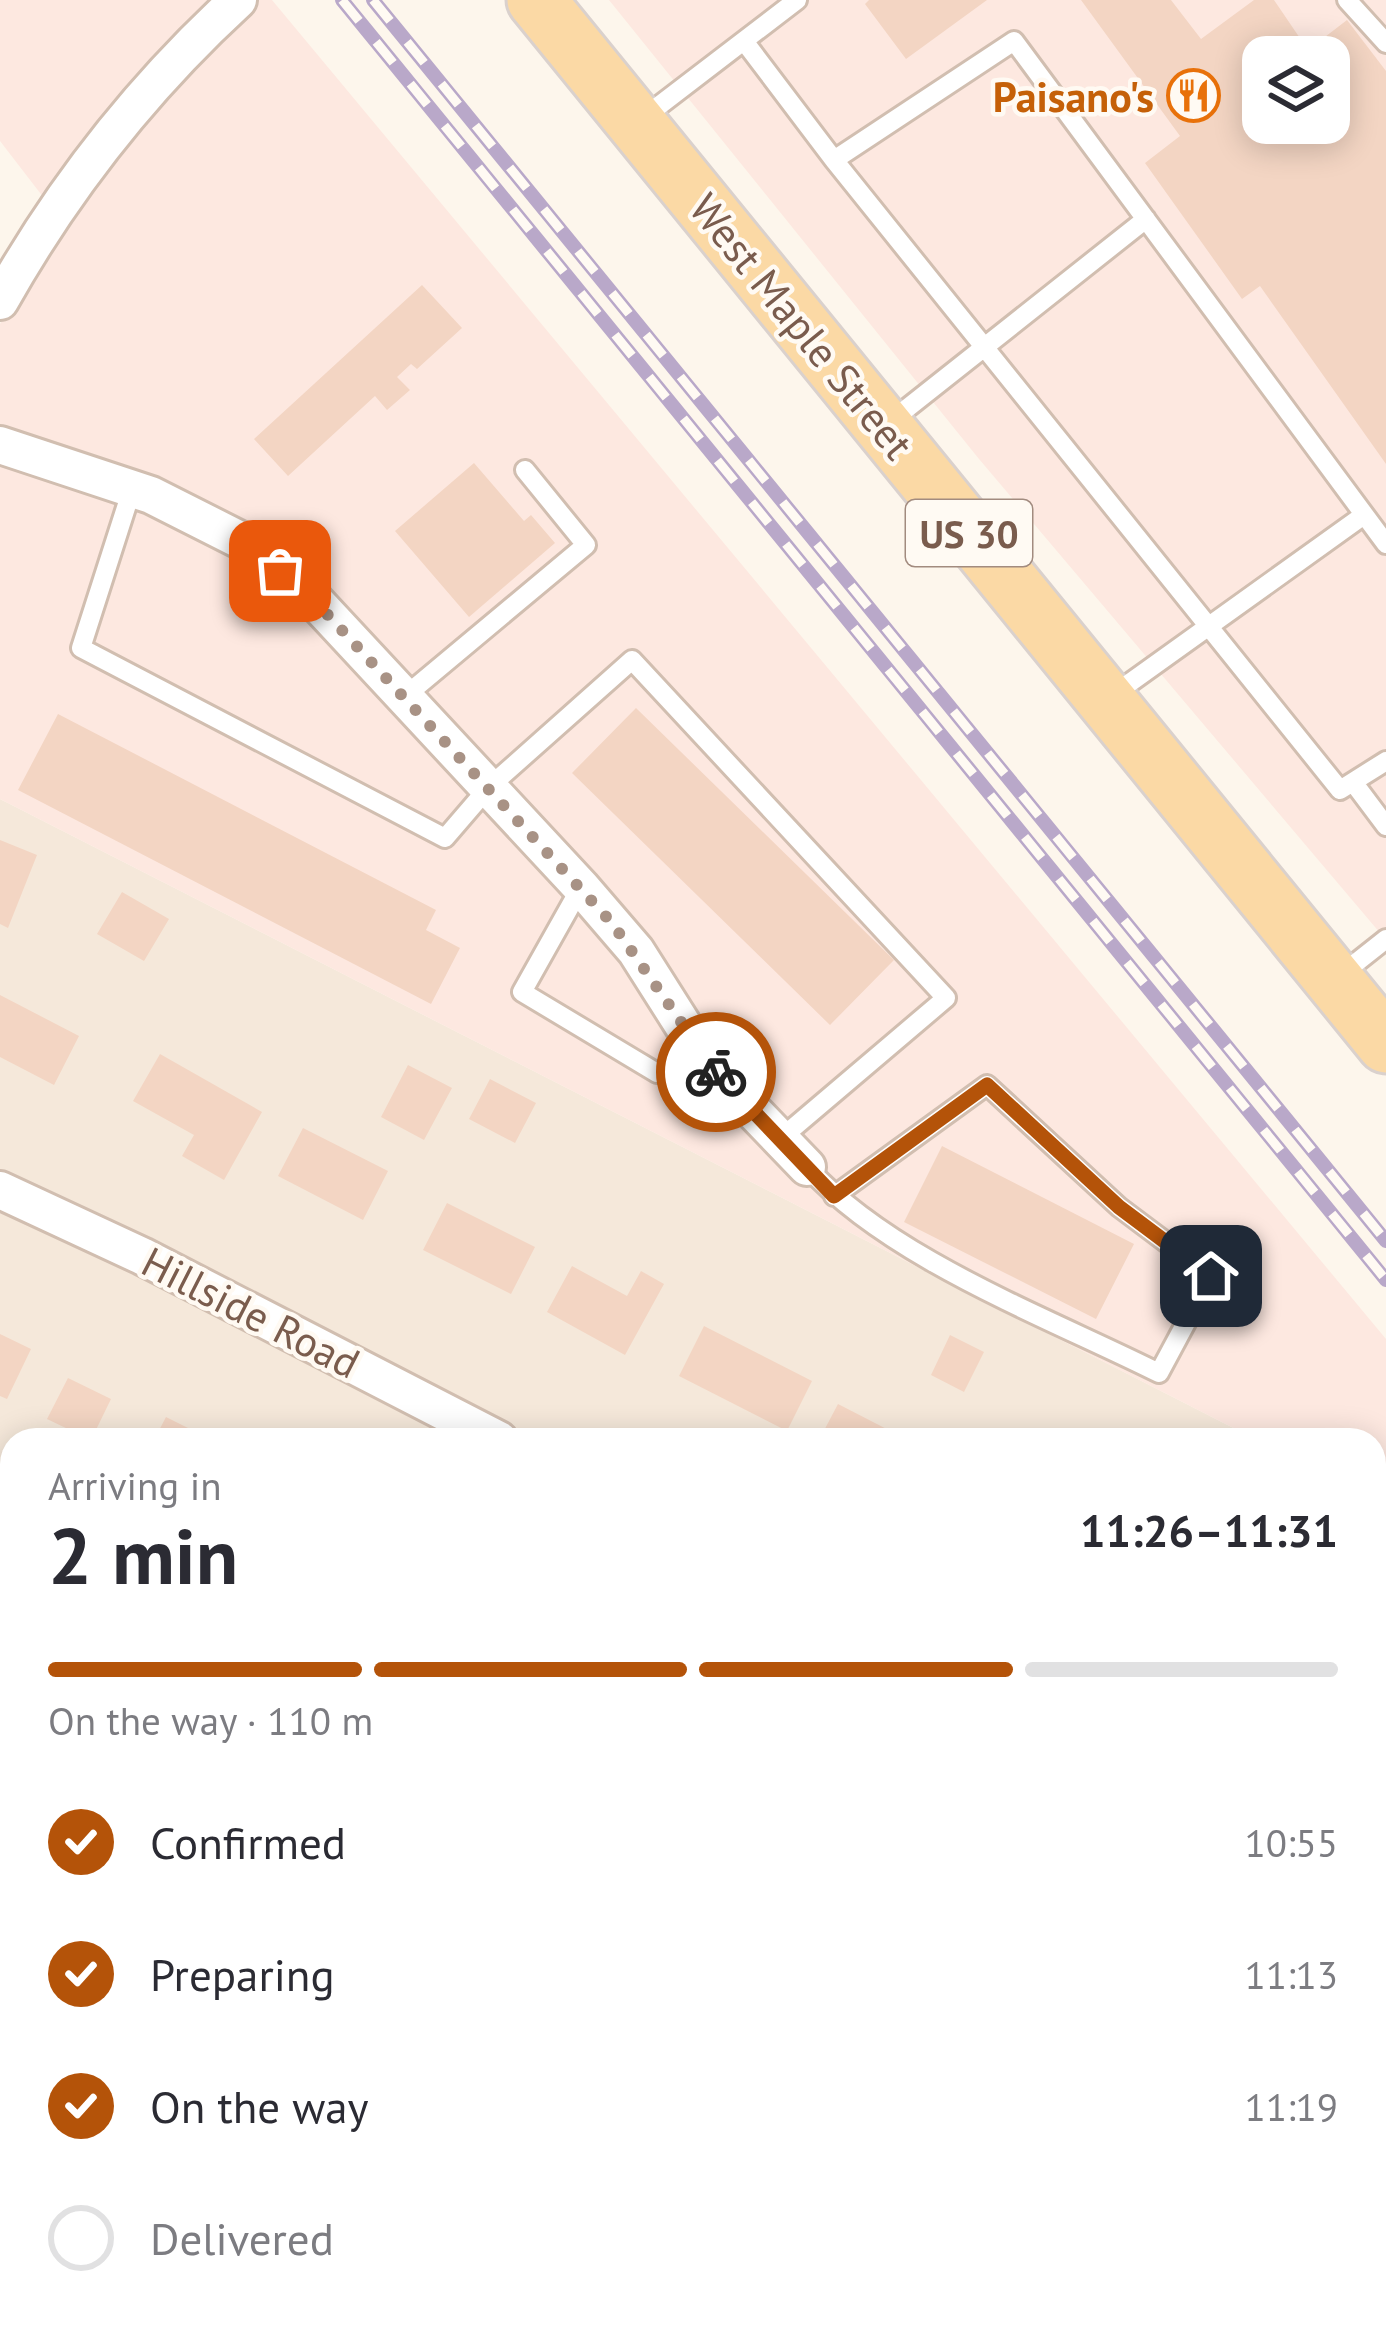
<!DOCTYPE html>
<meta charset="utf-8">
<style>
:root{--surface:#fff;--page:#f7f7f7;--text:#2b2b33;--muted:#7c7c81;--line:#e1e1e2;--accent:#b45309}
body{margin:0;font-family:"PT Sans",sans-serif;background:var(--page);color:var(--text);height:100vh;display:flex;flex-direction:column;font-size:45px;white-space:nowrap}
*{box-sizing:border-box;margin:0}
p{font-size:39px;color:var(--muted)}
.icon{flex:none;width:66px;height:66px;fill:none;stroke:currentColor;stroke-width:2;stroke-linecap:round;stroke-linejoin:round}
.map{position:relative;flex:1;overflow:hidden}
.sheet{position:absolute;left:0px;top:1428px;width:1386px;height:903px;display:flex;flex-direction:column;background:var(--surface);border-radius:36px 36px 0 0;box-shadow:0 6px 30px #0003}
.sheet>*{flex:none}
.fabs{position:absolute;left:1242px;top:36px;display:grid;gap:24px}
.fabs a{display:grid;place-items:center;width:108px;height:108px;border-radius:24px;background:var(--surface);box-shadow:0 6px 30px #0003;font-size:60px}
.pin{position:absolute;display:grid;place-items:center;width:102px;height:102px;color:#fff;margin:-51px;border-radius:24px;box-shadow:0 6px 18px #0006}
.courier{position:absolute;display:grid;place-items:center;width:120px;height:120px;margin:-60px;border:9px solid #b45309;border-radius:50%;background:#fff;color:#222;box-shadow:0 3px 15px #0007}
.head em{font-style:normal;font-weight:700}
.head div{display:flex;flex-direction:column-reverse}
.head{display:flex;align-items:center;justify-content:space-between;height:204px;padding:0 48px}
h1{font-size:78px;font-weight:700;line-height:90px}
.bar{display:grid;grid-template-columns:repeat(4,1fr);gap:18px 12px;align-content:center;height:144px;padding:0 48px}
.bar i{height:15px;border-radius:9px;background:var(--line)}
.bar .on{background:var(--accent)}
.bar p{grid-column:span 4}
ol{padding:0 48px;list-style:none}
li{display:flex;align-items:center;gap:36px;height:132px}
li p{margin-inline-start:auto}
li .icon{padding:12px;border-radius:50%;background:var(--accent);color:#fff;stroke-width:4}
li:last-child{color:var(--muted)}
li i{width:66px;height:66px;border:6px solid var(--line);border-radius:50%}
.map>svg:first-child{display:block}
.residential{fill:#f5e8da}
.commercial{fill:#fde8e0;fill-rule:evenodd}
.building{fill:#f3d5c3;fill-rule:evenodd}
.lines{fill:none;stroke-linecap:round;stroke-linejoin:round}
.service-casing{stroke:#d1beb0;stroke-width:24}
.minor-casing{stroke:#d1beb0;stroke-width:42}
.primary-casing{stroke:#dad1cd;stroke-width:63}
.service{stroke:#fff;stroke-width:18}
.minor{stroke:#fff;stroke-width:36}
.primary{stroke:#fbd9a5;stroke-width:57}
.rail-casing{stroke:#b9a8c9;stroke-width:14}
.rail{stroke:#fffaf3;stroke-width:9;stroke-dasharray:27;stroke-linecap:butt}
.done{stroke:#a89285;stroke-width:12;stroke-dasharray:0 21.6}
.route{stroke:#b45309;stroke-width:15}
.labels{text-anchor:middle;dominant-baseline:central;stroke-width:9;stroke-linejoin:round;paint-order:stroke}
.shield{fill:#fffaf3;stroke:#a28b7f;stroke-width:3}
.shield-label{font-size:39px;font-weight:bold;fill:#7a5c4d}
.food-label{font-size:42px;font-weight:bold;fill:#c56008;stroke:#fffaf3;text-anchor:end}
.street-label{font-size:42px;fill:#7a5c4d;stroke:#fffaf3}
</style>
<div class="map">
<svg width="1386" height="2330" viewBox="0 0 1386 2330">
<rect width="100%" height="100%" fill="#fdf6ec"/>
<!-- residential -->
<path class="residential" d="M0 799 1257 1440H12V1946L0 1940Z
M1374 1500 1386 1506V2330H770L748 2319H1374Z
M394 2319H632L653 2330H388Z"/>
<!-- commercial -->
<path class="commercial" d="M0 0H219L47 202 0 141Z
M255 0H272L1386 1339V1506L1374 1500V1440H1257L0 799V324L35 258 131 126Z
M609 0H1386V940L979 459ZM1263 57H1329V123H1263Z
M0 1977 12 1983V2319H394L388 2330H0Z"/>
<!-- building -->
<path class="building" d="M869 0H987L906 59 865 4Z
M1081 0H1171L1201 39 1254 0H1274L1308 50 1347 20 1386 71V464L1260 286 1242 299 1145 163 1180 136ZM1263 57H1329V123H1263Z
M422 285 462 328 417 369 411 364 397 377 410 390 387 410 375 396 288 476 254 439Z
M474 463 524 521 531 515 555 543 469 617 395 531Z
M636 708 894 960 830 1025 572 773Z
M58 714 436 910 426 930 460 948 431 1004 18 790Z
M0 840 37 855 8 928 0 924Z
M122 892 169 919 144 961 97 934Z
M0 995 79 1036 54 1085 0 1057Z
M160 1054 262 1112 224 1180 182 1156 194 1135 133 1101Z
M408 1065 452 1088 424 1140 381 1117Z
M490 1079 536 1103 515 1143 469 1119Z
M303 1128 388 1171 363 1220 278 1176Z
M942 1146 1134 1244 1096 1319 904 1222Z
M447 1203 535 1247 511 1294 423 1250Z
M572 1266 627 1296 641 1271 664 1284 625 1355 547 1312Z
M704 1326 812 1381 787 1431 679 1376Z
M0 1334 31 1349 7 1399 0 1396Z
M950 1335 984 1352 964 1392 931 1375Z
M68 1378 111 1399 91 1440 47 1419Z
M838 1404 908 1440H819Z
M166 1417 212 1440H154Z
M1386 1680V1745L1374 1739V1704Z
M69 2319H277L271 2330H63Z
M1028 2319H1117L1139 2330H1023Z"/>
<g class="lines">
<defs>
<path id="service" d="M1347 0 1386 43
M744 41 834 160
M639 121 797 0
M891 421 1146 219
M132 489 81 648 445 838 488 788 632 660 946 998 780 1139
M1386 544 1014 41 834 160 1340 790 1386 761
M404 697 586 545 525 470
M1110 697 1364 515
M1353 782 1386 826
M581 887 522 992 657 1073 707 1063
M1338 977 1386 939
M807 1167C890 1259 1047 1317 1159 1373L1211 1276 1119 1207 987 1085 834 1196
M0 2100 12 2106
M0 2251 12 2258
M313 2330 319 2319"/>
<path id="minor" d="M0 301C64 187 142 88 238 0
M0 445 151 495 244 542 315 601 581 887 636 951 707 1063 807 1167
M0 1190 142 1256 499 1440
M1374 1886 1386 1892
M0 1955 12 1961
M719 2319 740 2330"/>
<path id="primary" d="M536 0 1386 1044"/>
</defs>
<!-- service casing -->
<use href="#service" class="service-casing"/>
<!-- minor casing -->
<use href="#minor" class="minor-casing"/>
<!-- primary casing -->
<use href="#primary" class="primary-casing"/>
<!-- service -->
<use href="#service" class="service"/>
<!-- minor -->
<use href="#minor" class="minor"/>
<!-- primary -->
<use href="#primary" class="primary"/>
<defs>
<path id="rail" d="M342 0 1386 1280
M373 0 1386 1241"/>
</defs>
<!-- rail casing -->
<use href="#rail" class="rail-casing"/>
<!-- rail -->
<use href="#rail" class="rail"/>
</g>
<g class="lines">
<!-- done -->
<path class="done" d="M280 571 315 601 612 923 716 1072"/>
<!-- route -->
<path class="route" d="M716 1072 834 1196 987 1085 1119 1207 1211 1276"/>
</g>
<!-- icons -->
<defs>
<symbol id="restaurant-ring" viewBox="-11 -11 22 22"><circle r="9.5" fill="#fffaf3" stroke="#e8710a" stroke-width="1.5"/><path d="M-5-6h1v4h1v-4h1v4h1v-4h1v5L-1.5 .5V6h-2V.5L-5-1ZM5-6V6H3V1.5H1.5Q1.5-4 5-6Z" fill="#e8710a"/></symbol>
</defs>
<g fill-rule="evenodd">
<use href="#restaurant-ring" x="1164" y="66" width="59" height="59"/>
</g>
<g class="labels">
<!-- shield labels -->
<rect class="shield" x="906" y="500" width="126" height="66" rx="9"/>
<g class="shield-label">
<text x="969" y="533">US 30</text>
</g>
<!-- food labels -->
<g class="food-label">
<text x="1154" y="96">Paisano's</text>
</g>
<!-- street labels -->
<g class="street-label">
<text transform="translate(802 326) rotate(51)">West Maple Street</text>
<text transform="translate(251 1312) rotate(27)">Hillside Road</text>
</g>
</g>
</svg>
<div class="fabs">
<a><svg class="icon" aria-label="layers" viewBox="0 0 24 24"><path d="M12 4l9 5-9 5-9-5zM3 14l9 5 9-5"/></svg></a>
</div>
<div class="pin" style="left:280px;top:571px;background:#ea580c"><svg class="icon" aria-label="bag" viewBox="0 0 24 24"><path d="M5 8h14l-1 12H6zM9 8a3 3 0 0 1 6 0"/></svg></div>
<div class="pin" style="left:1211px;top:1276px;background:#1f2937"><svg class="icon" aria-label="home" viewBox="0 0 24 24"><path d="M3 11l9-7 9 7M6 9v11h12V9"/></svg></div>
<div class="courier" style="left:716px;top:1072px"><svg class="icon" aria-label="bike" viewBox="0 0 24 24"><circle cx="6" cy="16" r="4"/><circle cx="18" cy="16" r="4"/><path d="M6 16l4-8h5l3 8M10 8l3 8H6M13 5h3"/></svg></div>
<section class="sheet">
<div class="head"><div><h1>2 min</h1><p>Arriving in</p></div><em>11:26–11:31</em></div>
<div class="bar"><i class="on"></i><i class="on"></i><i class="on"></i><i></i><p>On the way · 110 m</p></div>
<ol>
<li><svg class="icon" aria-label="check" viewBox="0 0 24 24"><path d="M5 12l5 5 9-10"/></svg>Confirmed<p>10:55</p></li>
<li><svg class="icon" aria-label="check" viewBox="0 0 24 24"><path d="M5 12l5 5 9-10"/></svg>Preparing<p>11:13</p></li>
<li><svg class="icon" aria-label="check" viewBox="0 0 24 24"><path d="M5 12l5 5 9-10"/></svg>On the way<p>11:19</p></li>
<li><i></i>Delivered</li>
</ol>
</section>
</div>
